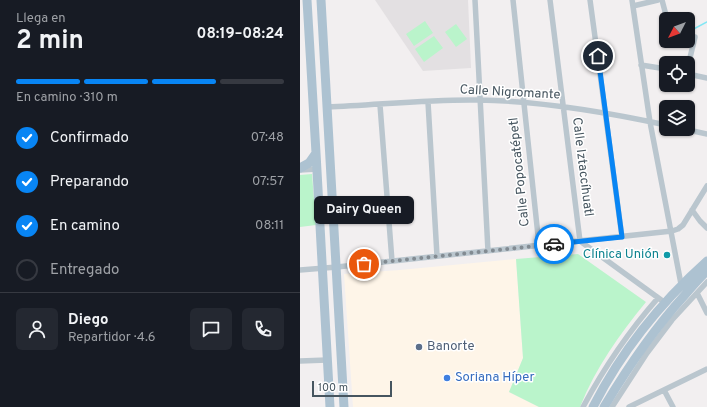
<!DOCTYPE html>
<html lang="es">
<meta charset="utf-8">
<style>
:root{--surface:#171b24;--page:#242831;--text:#f1f3f6;--muted:#9ea1a6;--line:#363941;--accent:#0885f4}
body{margin:0;font-family:Overpass,sans-serif;background:var(--page);color:var(--text);height:100vh;display:flex;flex-direction:column;font-size:15px;white-space:nowrap}
*{box-sizing:border-box;margin:0}
p{font-size:13px;color:var(--muted)}
.icon{flex:none;width:22px;height:22px;fill:none;stroke:currentColor;stroke-width:2;stroke-linecap:round;stroke-linejoin:round}
.map{position:relative;flex:1;overflow:hidden}
.sheet{display:flex;flex-direction:column;background:var(--surface);width:300px}
.sheet>*{flex:none}
.needle{width:26px;rotate:228deg}
.fabs{position:absolute;left:359px;top:12px;display:grid;gap:8px}
.fabs a{display:grid;place-items:center;width:36px;height:36px;border-radius:6px;background:var(--surface);box-shadow:0 1px 3px #0004;font-size:20px}
.scale{position:absolute;left:12px;bottom:10px;width:80px;box-sizing:border-box;padding-left:4px;border:2px solid #46555f;border-top:0;font-size:11px;line-height:14px;white-space:nowrap;color:#46555f;-webkit-text-stroke:3px #fff;paint-order:stroke}
.pin{position:absolute;display:grid;place-items:center;width:34px;height:34px;color:#fff;margin:-17px;border:2px solid #fff;border-radius:50%;box-shadow:0 1px 4px #0007}
.courier{position:absolute;display:grid;place-items:center;width:40px;height:40px;margin:-20px;border:3px solid #0885f4;border-radius:50%;background:#fff;color:#222;box-shadow:0 1px 5px #0007}
.bubble{position:absolute;height:28px;border-radius:6px;background:var(--surface);box-shadow:0 1px 3px #0004;font-size:13px;font-weight:700;line-height:28px;text-align:center}
.summary em{font-style:normal;font-weight:700}
.summary div{display:flex;flex-direction:column-reverse}
.summary{display:flex;align-items:center;justify-content:space-between;height:68px;padding:0 16px}
h1{font-size:26px;font-weight:700;line-height:30px}
.bar{display:grid;grid-template-columns:repeat(4,1fr);gap:6px 4px;align-content:center;height:48px;padding:0 16px}
.bar i{height:5px;border-radius:3px;background:var(--line)}
.bar .selected{background:var(--accent)}
.bar p{grid-column:span 4}
.line{display:flex;align-items:center;gap:10px;padding:0 16px;border-top:1px solid var(--line)}
.line div{flex:1}
.round{display:grid;place-items:center;flex:none;width:42px;height:42px;border-radius:6px;background:var(--page)}
ol{padding:0 16px;list-style:none}
li{display:flex;align-items:center;gap:12px;height:44px}
li p{margin-inline-start:auto}
li .icon{padding:4px;border-radius:50%;background:var(--accent);color:#fff;stroke-width:4}
li:last-child{color:var(--muted)}
li i{width:22px;height:22px;border:2px solid var(--line);border-radius:50%}
main{display:flex;flex:1;min-height:0}
.map>svg:first-child{display:block}
.commercial{fill:#fef5e8}
.education{fill:#e3e0e2}
.green{fill:#baf4cb}
.lines{fill:none;stroke-linecap:round;stroke-linejoin:round}
.stream{stroke:#83e7f4;stroke-width:1.5}
.minor{stroke:#bac6ce;stroke-width:5.5}
.primary{stroke:#adc2d1;stroke-width:9}
.done{stroke:#828b92;stroke-width:4;stroke-dasharray:0 7.2}
.route{stroke:#0885f4;stroke-width:5}
.culture-dot{fill:#0f9aa8;stroke:#fff;stroke-width:1.5}
.service-dot{fill:#5c6f8a;stroke:#fff;stroke-width:1.5}
.shop-dot{fill:#3f7fe0;stroke:#fff;stroke-width:1.5}
.labels{text-anchor:middle;dominant-baseline:central;stroke-width:3;stroke-linejoin:round;paint-order:stroke}
.street-label{font-size:13px;fill:#46555f;stroke:#fff}
.culture-label{font-size:13px;fill:#0d838f;stroke:#fff;text-anchor:end}
.service-label{font-size:13px;fill:#4e5e75;stroke:#fff;text-anchor:start}
.shop-label{font-size:13px;fill:#366cbe;stroke:#fff;text-anchor:start}
</style>
<main>
<section class="sheet">
<div class="summary"><div><h1>2 min</h1><p>Llega en</p></div><em>08:19–08:24</em></div>
<div class="bar"><i class="selected"></i><i class="selected"></i><i class="selected"></i><i></i><p>En camino · 310 m</p></div>
<ol>
<li><svg class="icon" aria-label="check" viewBox="0 0 24 24"><path d="M5 12l5 5 9-10"/></svg>Confirmado<p>07:48</p></li>
<li><svg class="icon" aria-label="check" viewBox="0 0 24 24"><path d="M5 12l5 5 9-10"/></svg>Preparando<p>07:57</p></li>
<li><svg class="icon" aria-label="check" viewBox="0 0 24 24"><path d="M5 12l5 5 9-10"/></svg>En camino<p>08:11</p></li>
<li><i></i>Entregado</li>
</ol>
<div class="line" style="height:72px"><a class="round"><svg class="icon" aria-label="person" viewBox="0 0 24 24"><circle cx="12" cy="8" r="4"/><path d="M4 21q1-7 8-7t8 7"/></svg></a><div><b>Diego</b><p>Repartidor · 4.6</p></div><a class="round"><svg class="icon" aria-label="chat" viewBox="0 0 24 24"><path d="M4 5h16v11H9l-5 4z"/></svg></a><a class="round"><svg class="icon" aria-label="phone" viewBox="0 0 24 24"><path d="M5 4h4l2 5-3 2q2 4 5 5l2-3 5 2v4C11 20 4 13 5 4z"/></svg></a></div>
</section>
<div class="map">
<svg width="407" height="407" viewBox="0 0 407 407">
<rect width="100%" height="100%" fill="#f2eff0"/>
<!-- commercial -->
<path class="commercial" d="M216 259 223 358 209 392 239 407H53L44 274 100 270Z"/>
<!-- education -->
<path class="education" d="M75 0H168L171 68 123 71Z"/>
<!-- green -->
<path class="green" d="M125 21 133 33 114 46 106 34Z
M156 24 167 39 156 47 145 32Z
M134 36 143 48 124 62 115 49Z
M12 174 16 225 0 227V175Z
M278 254 346 302C319 335 296 367 280 407H239L209 392 223 358 216 259Z"/>
<g class="lines">
<!-- stream -->
<path class="stream" d="M388 32 407 22"/>
<!-- minor -->
<path class="minor" d="M175 0 188 251
M213 0 239 245
M250 0 280 241 364 302
M290 0 322 237
M332 0 350 122 381 284
M362 0 367 19
M333 6 358 0
M341 65 366 69
M388 66 395 37
M388 74 407 78
M128 102 137 256
M80 105 92 261
M27 107C78 105 129 99 179 100 240 101 306 112 366 125
M384 129 407 134
M0 170 17 169
M392 210 400 221 407 228
M0 270 37 267 372 231 378 229 383 225 407 186
M397 293 407 313
M0 361 27 360
M364 390 373 407
M283 407C304 368 329 331 358 298
M312 407 347 353 372 320 407 282
M329 407 407 369"/>
<!-- primary -->
<path class="primary" d="M7 0 16 153 30 407
M21 0 44 407
M0 168 9 163 16 153
M293 407C322 350 360 303 407 261
M304 407C328 367 353 330 384 296 391 288 398 279 407 271"/>
</g>
<g class="lines">
<!-- done -->
<path class="done" d="M64 264 254 244"/>
<!-- route -->
<path class="route" d="M254 244 322 237 298 56"/>
</g>
<!-- markers -->
<circle class="culture-dot" cx="367" cy="255" r="4"/>
<circle class="service-dot" cx="119" cy="347" r="4"/>
<circle class="shop-dot" cx="147" cy="378" r="4"/>
<g class="labels">
<!-- street labels -->
<g class="street-label">
<text transform="translate(210 93) rotate(3)">Calle Nigromante</text>
<text transform="translate(282 167) rotate(83)">Calle Iztaccíhuatl</text>
<text transform="translate(220 172) rotate(-96)">Calle Popocatépetl</text>
</g>
<!-- culture labels -->
<g class="culture-label">
<text x="359" y="255">Clínica Unión</text>
</g>
<!-- service labels -->
<g class="service-label">
<text x="127" y="347">Banorte</text>
</g>
<!-- shop labels -->
<g class="shop-label">
<text x="155" y="378">Soriana Híper</text>
</g>
</g>
</svg>
<div class="fabs">
<a><svg class="needle" viewBox="-14 -14 28 28"><path d="M0-13l5 13h-10z" fill="#e53935"/><path d="M0 13l5-13h-10z" fill="#9ea1a6"/></svg></a>
<a><svg class="icon" aria-label="locate" viewBox="0 0 24 24"><circle cx="12" cy="12" r="6"/><path d="M12 2v4M12 18v4M2 12h4M18 12h4"/></svg></a>
<a><svg class="icon" aria-label="layers" viewBox="0 0 24 24"><path d="M12 4l9 5-9 5-9-5zM3 14l9 5 9-5"/></svg></a>
</div>
<div class="scale">100 m</div>
<div class="pin" style="left:64px;top:264px;background:#ea580c"><svg class="icon" aria-label="bag" viewBox="0 0 24 24"><path d="M5 8h14l-1 12H6zM9 8a3 3 0 0 1 6 0"/></svg></div>
<div class="pin" style="left:298px;top:56px;background:#1f2937"><svg class="icon" aria-label="home" viewBox="0 0 24 24"><path d="M3 11l9-7 9 7M6 9v11h12V9"/></svg></div>
<div class="courier" style="left:254px;top:244px"><svg class="icon" aria-label="car" viewBox="0 0 24 24"><path d="M5 17H2v-5l4-1 3-4h7l3 4 3 1v5h-3M9 17h6M6 11h13"/><circle cx="7" cy="17" r="2"/><circle cx="17" cy="17" r="2"/></svg></div>
<div class="bubble" style="left:14px;top:196px;width:100px">Dairy Queen</div>
</div>
</main>
